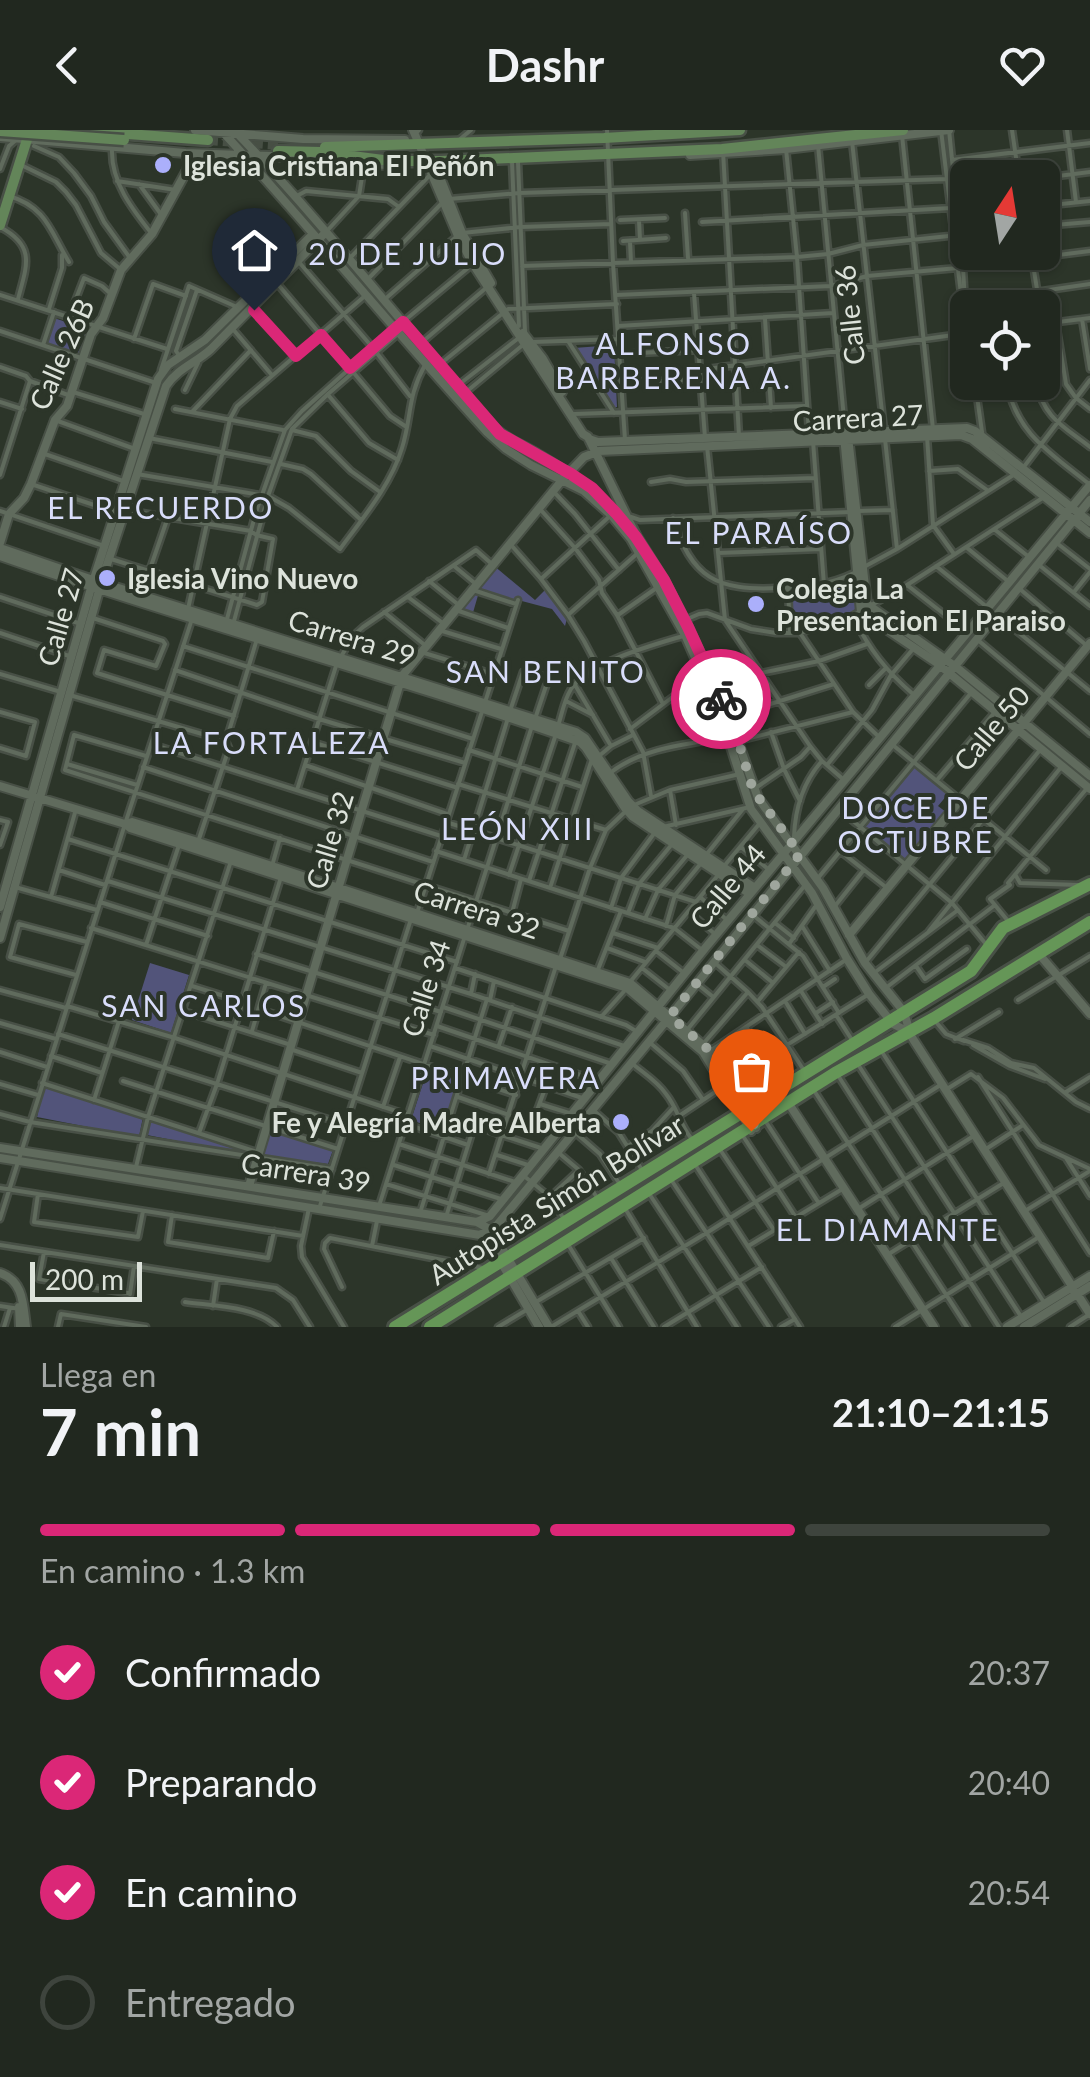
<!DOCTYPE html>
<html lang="es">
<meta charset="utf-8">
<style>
:root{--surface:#21281f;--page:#293028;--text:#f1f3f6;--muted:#a2a6a4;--line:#3e443d;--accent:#db2777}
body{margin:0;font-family:Lato,sans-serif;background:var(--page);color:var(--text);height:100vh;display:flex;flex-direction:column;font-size:38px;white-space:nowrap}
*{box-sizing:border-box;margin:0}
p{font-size:32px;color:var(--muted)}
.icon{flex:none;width:55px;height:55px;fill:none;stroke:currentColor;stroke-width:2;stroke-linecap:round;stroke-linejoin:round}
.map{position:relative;height:1197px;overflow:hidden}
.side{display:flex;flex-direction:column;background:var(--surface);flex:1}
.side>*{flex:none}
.needle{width:65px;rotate:12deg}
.controls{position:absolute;left:950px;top:30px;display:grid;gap:20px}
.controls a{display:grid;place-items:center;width:110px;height:110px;border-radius:15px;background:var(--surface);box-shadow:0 2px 8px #0004,0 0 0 2px var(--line);font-size:50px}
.scale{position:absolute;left:30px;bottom:25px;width:112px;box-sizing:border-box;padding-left:10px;border:5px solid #dde3db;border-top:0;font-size:28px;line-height:35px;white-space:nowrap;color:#dde3db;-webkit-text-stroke:8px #2c3529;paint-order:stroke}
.pin{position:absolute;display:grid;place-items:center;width:85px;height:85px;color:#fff;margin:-102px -42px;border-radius:50% 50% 50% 0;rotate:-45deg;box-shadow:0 0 10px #0007}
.pin .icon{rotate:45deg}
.courier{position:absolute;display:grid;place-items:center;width:100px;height:100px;margin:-50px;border:8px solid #db2777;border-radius:50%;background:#fff;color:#222;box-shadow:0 2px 12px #0007}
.head em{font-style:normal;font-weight:700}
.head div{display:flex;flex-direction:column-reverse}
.head{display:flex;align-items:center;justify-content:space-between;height:170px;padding:0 40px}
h1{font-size:65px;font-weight:700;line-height:75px}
.bar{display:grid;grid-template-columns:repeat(4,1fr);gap:15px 10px;align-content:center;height:120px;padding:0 40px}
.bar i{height:12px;border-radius:8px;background:var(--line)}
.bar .active{background:var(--accent)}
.bar p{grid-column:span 4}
ol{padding:0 40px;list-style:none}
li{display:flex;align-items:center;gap:30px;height:110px}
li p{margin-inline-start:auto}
li .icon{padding:10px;border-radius:50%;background:var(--accent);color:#fff;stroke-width:4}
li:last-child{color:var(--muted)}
li i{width:55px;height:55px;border:5px solid var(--line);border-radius:50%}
header{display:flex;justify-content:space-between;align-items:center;height:130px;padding:0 40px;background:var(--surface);font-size:45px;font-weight:700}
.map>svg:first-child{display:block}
.green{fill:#52547a}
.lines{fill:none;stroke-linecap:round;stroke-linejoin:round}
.stream{stroke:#1d194f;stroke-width:2.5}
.primary-tunnel{stroke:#474f44;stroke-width:10;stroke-dasharray:10 5;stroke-linecap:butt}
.street-casing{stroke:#485046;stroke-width:9}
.secondary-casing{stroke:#485046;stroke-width:12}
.primary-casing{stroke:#485046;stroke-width:15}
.highway-casing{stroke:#485046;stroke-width:18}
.street{stroke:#606b5d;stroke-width:4}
.secondary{stroke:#606b5d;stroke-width:8}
.primary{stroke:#638559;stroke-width:10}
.highway{stroke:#659657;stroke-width:12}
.primary-bridge-casing{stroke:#485046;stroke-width:15;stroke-linecap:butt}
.primary-bridge{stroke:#638559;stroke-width:10}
.done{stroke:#9fa69d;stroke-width:10;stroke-dasharray:0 18}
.route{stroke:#db2777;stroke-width:12}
.poi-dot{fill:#abaffb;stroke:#2c3529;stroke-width:4}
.labels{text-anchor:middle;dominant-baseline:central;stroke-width:8;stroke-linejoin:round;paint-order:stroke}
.poi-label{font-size:28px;font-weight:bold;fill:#dde3db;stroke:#2c3529;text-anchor:start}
.street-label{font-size:28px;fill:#dde3db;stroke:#2c3529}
.neighbourhood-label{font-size:30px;letter-spacing:2.5px;fill:#d9ddfa;stroke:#2c3529}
</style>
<header><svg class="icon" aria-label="back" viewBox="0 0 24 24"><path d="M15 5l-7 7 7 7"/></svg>Dashr<svg class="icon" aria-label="heart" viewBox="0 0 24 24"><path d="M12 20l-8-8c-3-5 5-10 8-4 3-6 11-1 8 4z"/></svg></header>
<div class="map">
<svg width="1090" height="1197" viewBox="0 0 1090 1197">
<rect width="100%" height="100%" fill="#2c3529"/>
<!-- green -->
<path class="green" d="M54 188 90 200 81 225 45 214Z
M614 215 617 277 613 278 574 218Z
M493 435 535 470 547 458 568 485 565 496 552 479 518 470 516 474 479 462 472 486 456 480Z
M856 442 861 482 800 503H790L788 458 810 457Z
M915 637 948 664 938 676 946 682 905 731 864 698Z
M150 833 189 845 171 903 132 890Z
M428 938 459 949 442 1001 411 990Z
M44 956 143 987 139 1007 37 987Z
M150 989 255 1023 254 1026 147 1005Z
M270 1000 333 1020 328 1034 262 1026Z"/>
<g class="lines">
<!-- stream -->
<path class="stream" d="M957 544 1090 653
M29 1029 305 1070"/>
<!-- primary-tunnel -->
<path class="primary-tunnel" d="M208 10 279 15"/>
<defs>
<path id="street" d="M607 0 613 133 625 310
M941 0 962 172 968 200
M949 0 963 137 965 174
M1012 0 1019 48
M1067 0 1076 72
M418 1 419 0
M902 5 933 299
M459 10 471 0
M852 11 884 300
M818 15 845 299
M34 16 59 27 74 43 91 66 104 92 130 128
M786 19 797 127 809 303
M112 20C111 52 132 79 152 104
M723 21 739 306
M952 30 1090 13
M512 32 519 196
M518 32 525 202
M19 34 56 52 66 62 76 75 101 123 120 139
M0 39 9 16 17 9
M954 48 1019 43
M1042 48 1090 42
M117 51 176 60
M139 54 160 83
M9 66C47 77 51 103 69 132
M295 67 306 61 388 69 399 77
M449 69 520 63 947 49
M957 75 968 74
M1042 76 1090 71
M685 83 688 128
M620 90 665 88
M639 90 640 110
M702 92 951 78
M1042 96 1090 92
M0 97C36 116 27 135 18 169
M326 102 359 66 364 34
M462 103 521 97 611 94
M623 111 666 108
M630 112 631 132
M1031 122 1040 178
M350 128 429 46
M298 131 373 218
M522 136 797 127 828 124 863 115 968 104
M963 137 1090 121
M270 145 348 237
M368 149 441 74
M694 163 705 308
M0 165 167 219
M616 165 831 156 867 146 958 138
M384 170 456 107
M966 172 1090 154
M252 178 295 226
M49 179 62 138V125
M69 187 84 148 102 156 112 165
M765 189 771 278
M1082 189 1090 239
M404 191 474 133
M1056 193 1066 254 1076 268 1090 279
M1042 194 1090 188
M618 196 833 183
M232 198 271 244
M0 201 156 253
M134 209 153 154 186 166
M568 211 614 283
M533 212 618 209
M421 213 486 158
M43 215 54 182
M376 222 410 266
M619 224 699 220
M180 227 176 221 197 160
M439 235 508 179 617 174
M0 237 26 246 30 251 0 345
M161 240 189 156 237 177
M700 240 968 203
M353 242 390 286 405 296
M30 251 68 265
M975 252 982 302
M1007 252C1015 303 1052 324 1089 354
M1036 252C1044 288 1063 296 1090 317
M621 253 701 249
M457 256 520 207
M185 260 198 233
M73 262 144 284
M466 262 524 214
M329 266 369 313 398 330
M0 272 22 279
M175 279 283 300
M192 282 251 220
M574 284 805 276
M55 290 135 319
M292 300 316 306 351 341 380 362
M927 306 933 395 954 424
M149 308 272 332
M885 309 897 419
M813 311 824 455
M707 316 725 490 810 616 822 631 844 650
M42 323 123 351
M281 334 303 339 311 344 361 390
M1023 338 1090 250
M929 341 958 339 987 360
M137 344 260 365
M651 352 670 349 686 352 815 348
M31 354 112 381
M553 361 575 384 619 440
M268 366 289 378 340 419C362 389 391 355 402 318 412 286 407 267 425 235
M539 378 575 418 599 450 602 463 617 485 663 574
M0 381 104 416
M858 381 893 380
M631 387 640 390 851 382
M673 388C691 448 717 461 778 458 806 457 829 455 854 443
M994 399 1029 427
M1058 414 1090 439
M512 416 541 449 568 485 584 511 643 622 651 666
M966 417 1009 452
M718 423 821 419
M111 429 257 475 262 472 273 409 256 405 251 401 125 380
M1039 435 1090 476
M454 436 477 455
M936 436 987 477
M862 438 897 419 1015 344
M150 439 168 387
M541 449 611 385
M429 451 460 476
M907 455 967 502
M788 458 790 503
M473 460 516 474
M1021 460 1086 515
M1074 462 1090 442
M0 467 81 494
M408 467 444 494
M188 479 230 289 237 276 366 165
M456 480 508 498
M384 482 426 516
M568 485 639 422
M618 485 655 459
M997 485 1090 561
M853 487C870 520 886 541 914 565
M93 488 163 511 165 514 156 536 104 520 97 543 234 586
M227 489 256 382 285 300 302 281 393 200
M685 490 699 484 707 483 751 499 776 503H800L852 486 907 455 1044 367
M234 491 268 366 292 299 328 264 407 196
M439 500 501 519
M0 503 72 527
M800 503 853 582 878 606
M979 511 1090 604
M183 516 473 609
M421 522 493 544
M342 525 353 506 363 497 476 420 493 435
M175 540 319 589 465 633
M0 544 61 562
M575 555 611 616
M869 555 885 539
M717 560 761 543 819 531 867 514
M73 566 226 611
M566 571 593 585
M510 581 523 542 549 547 536 586
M0 582 35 592 26 626 0 618
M729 587 834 554
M558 596C562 584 564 570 571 559 589 532 653 515 683 506
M630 599 702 545
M771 602 784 639 800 671
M738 611 853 582
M312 612 455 657
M151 614 441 706
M894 616 1046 740
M469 620 582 657
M146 626 74 605 65 640 569 801
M599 626 611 616 633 605
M67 634 137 655
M305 635 447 684
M827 635 872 580 891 545 913 519
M143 637 433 732
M610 643C643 617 689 614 729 607
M937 650 995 582
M458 654 606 700
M757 657 801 627 809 618
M297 660 336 536
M670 660 676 695
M634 675 670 660 740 644
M841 681 952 773 985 813
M0 690 8 692 0 715
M446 692 696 772
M663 697 750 677
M794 707C795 680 803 652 822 631
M68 709 457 832
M198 712 229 618 226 611 257 509
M741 717 768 739
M436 721 674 798 702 820
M840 721 887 758
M706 725 743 679
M464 730 508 588
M725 735 760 693
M272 736 280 708
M59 740 105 755
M509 745 556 604
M1016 746 1020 753 1078 755
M818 748 971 563
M108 751 471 864 627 917
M529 751 576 610
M15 757 97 780
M550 758 591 632
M51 767 76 679
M700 767 727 790
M100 772 208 806
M835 776 863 741
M611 778 621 748 656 701
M689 782 716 805
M417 783 518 470
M512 783 521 749
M628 783 639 754 673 713
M754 786 803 826 839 883
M645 789 658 760 689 723
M1008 791 990 769 1010 755 1008 753 1088 657
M775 793 794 808
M666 796 675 765 702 732
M802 796 830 841
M91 798 434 905
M467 800 532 596
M929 801 1062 636
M613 803 658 818
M789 814 815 777
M146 815 179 715
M757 815 785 836
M607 818 645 832
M656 821 684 843
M256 824 441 882
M560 829 590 738 606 700 627 680
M745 830 772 852
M714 832 748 862 762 877 803 939
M865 833 1040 620
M916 836 925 849 967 819
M455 838 626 895 639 903
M642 838 670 860
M597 842 621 781
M874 843 958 780
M76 845 10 827 19 794 87 812
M630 852 719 744
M696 853 712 866
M192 856 240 871
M823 857 835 849
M887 857 995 775
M0 860 66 878
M801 861 822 894
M471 864 475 844
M490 870 494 851
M1018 870 1090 826
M758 871 799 822
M785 871 805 904
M67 876 175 908 408 985
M443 877 612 934
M259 879 516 965
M183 881 288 914
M816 883 833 872
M836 885 852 910
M601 887 627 858
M936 892 946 904 964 911
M0 893 56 909
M437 896 598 951
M746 897 766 926
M687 900 806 754
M252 901 266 853
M58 904 344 994
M728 909 748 938
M955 909 999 882
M963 910 988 918 1011 933 1034 938 1076 972 1090 979
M648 911 683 941 703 970
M703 914 748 862
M499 915 512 877
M973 915 1010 936 1045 949
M430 916 582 968
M290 919 362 943
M710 921 847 829
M0 922 47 937
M882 922 1045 1174
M51 926 102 943
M634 935C645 944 658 952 666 964 678 979 679 993 691 1008
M859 936 1022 1188
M839 947 999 1197
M978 947 1090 1123
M123 951 338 1019
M729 951 869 864
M42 953 257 1022
M0 954 38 965
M947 959 971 944 1003 968 1039 1015 1090 1039
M815 962 967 1197
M1066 962 1090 947
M458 967 557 1002
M94 970 119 891
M540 974 569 983
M383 977 400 927
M592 979 619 1003 642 1040
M0 984 30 992 332 1039
M679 986 724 956
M450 988 544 1019
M766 992 818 1072
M406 994 468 1015
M532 994 546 956
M199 1003 217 954 281 747
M577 1004 600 1024 619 1053
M743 1006 795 1086
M399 1014 518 1053
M628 1016 652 1001 674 977
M986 1019 1023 995
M721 1021 774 1100
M560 1024 579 1040 596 1066
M497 1025 531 1036
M1066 1028 1090 1066
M394 1035 504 1070
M696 1036 800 1197
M136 1037 148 987 231 731
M489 1044 556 836
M524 1046 550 1067 564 1089
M672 1051 769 1197
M386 1054 486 1085
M0 1058 303 1106
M38 1064 34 1092 138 1107 143 1081
M650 1065 737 1197
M550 1067 579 1040
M379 1076 464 809
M309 1078 301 1116 302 1127 344 1197
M319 1079 411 789
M858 1079 972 1007
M626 1080 697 1197
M1025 1081 1090 1041
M420 1083 487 869
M172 1085 168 1112 268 1128 274 1101
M446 1087 474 996
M0 1089 125 694 192 489
M0 1115 276 1158 293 1170 310 1197
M750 1115 844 1058
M372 1116 377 1091
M569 1116 619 1197
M44 1122 39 1149 128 1163 130 1164 134 1136
M887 1125 1002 1054
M611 1128 654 1197
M342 1157 324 1119 325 1113 330 1108 483 1138
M185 1172C213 1176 257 1176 277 1197
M536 1172 644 1108
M0 1176 20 1179
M213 1176 217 1149
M578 1181 588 1197
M4 1197 10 1178
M58 1197 61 1184 146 1197
M498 1197 528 1179
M551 1197 708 1102 942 954
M664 1197 762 1137
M781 1197 795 1189
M895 1197 1039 1107
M1070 1197 1090 1184"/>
<path id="secondary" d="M195 0 303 9 405 10
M221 0C312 99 396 203 487 302L506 319 531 335 584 361 611 385 631 409 685 505 722 589 751 679 812 763 847 829 869 864 893 894 909 902
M234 0C324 94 405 198 491 295 505 309 523 315 539 325 573 345 602 366 627 396
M413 0 458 106 473 134 583 304 588 307 637 407 664 450 688 497 729 587 758 668 823 758 865 833 904 882 911 906 1090 1184
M0 7 185 23 271 26 386 35
M690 25 786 19 949 0
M439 45 462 103 491 153
M523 203 543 229 562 262
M844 306 861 482 937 533 1090 659
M848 307 867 474 956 537 1090 646
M589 309 598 312 967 298 975 301 1090 392
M0 413 9 384 24 368 31 354 55 290 67 276 91 204 103 188 121 140 152 104 186 42 189 34 185 23
M0 418 93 450 576 602 585 608 628 671 638 681 755 758
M0 426C191 493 388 544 580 612L586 618 625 678 633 687 750 764
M0 656 125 694 130 698 627 858 703 922 751 1001
M125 694 132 692 198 712 630 853 710 921 756 998
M0 777 91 458 158 249 168 235 205 210 313 104
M849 805 1090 513
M0 808 102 450 166 256C178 238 196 233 211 219L326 102
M1038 823 1090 884
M791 977 934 1197
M0 1018 477 1092 491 1100 549 1197
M0 1028 480 1105 488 1110 539 1197
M249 1056 402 546 563 349 584 327 599 321 961 305 972 309 1090 403
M477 1092 490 1086 706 817 1090 355
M480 1105 497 1095 672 884 1090 370
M0 1143C24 1151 23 1175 26 1197
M19 1177 20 1197
M1007 1197 1090 1146
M1024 1197 1090 1156"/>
<path id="primary" d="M75 0 208 10
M325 17 604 8 740 0
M278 21 321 22 391 31H441L722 19 903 0
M0 95 30 0"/>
<path id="highway" d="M395 1197 963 846 971 841 1003 798 1090 754
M430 1197 835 943 934 888 1090 792"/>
</defs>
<!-- street casing -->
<use href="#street" class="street-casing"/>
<!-- secondary casing -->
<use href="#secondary" class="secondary-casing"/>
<!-- primary casing -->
<use href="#primary" class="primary-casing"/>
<!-- highway casing -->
<use href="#highway" class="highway-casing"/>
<!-- street -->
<use href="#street" class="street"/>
<!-- secondary -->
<use href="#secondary" class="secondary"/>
<!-- primary -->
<use href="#primary" class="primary"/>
<!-- highway -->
<use href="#highway" class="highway"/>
<defs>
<path id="primary-bridge" d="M0 1 124 10"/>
</defs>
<!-- primary-bridge casing -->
<use href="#primary-bridge" class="primary-bridge-casing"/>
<!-- primary-bridge -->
<use href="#primary-bridge" class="primary-bridge"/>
</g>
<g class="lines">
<!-- done -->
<path class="done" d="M721 569 738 610 753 660 800 724 670 886 710 921 756 998 751 1001"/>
<!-- route -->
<path class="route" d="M254 180 296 226 321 205 350 238 403 192 500 304 571 344 592 358 616 383 636 407 664 450 688 497 721 569"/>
</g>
<!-- markers -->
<g class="poi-dot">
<circle cx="163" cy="35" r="10"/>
<circle cx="107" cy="448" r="10"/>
<circle cx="756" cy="474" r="10"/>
<circle cx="621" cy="992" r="10"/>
</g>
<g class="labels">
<!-- poi labels -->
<g class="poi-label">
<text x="183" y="35">Iglesia Cristiana El Peñón</text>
<text x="127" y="448">Iglesia Vino Nuevo</text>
<text x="776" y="458">Colegia La<tspan x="776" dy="32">Presentacion El Paraiso</tspan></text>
<text x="601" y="992" text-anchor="end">Fe y Alegría Madre Alberta</text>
</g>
<!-- street labels -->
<g class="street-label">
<text transform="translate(849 185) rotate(-96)">Calle 36</text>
<text transform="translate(61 224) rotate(-66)">Calle 26B</text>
<text transform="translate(858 287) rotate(-3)">Carrera 27</text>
<text transform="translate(60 487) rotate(-74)">Calle 27</text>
<text transform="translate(352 507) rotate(17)">Carrera 29</text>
<text transform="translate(991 598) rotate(-50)">Calle 50</text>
<text transform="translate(329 710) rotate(-73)">Calle 32</text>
<text transform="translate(727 756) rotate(-50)">Calle 44</text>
<text transform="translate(477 779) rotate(18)">Carrera 32</text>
<text transform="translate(425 858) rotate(-72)">Calle 34</text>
<text transform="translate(306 1042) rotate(9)">Carrera 39</text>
<text transform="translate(556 1069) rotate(-32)">Autopista Simón Bolívar</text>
</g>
<!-- neighbourhood labels -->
<g class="neighbourhood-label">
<text x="408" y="123">20 DE JULIO</text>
<text x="674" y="213">ALFONSO<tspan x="674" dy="34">BARBERENA A.</tspan></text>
<text x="161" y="377">EL RECUERDO</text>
<text x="759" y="402">EL PARAÍSO</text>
<text x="546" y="541">SAN BENITO</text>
<text x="272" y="612">LA FORTALEZA</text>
<text x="916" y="677">DOCE DE<tspan x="916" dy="34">OCTUBRE</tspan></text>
<text x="518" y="698">LEÓN XIII</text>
<text x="204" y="875">SAN CARLOS</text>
<text x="506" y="947">PRIMAVERA</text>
<text x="888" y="1099">EL DIAMANTE</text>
</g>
</g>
</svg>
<div class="controls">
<a><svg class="needle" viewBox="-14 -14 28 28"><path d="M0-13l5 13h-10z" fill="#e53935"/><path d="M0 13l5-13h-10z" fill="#a2a6a4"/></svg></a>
<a><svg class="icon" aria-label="locate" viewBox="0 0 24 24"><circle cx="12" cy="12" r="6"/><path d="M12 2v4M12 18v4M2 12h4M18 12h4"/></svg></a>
</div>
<div class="scale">200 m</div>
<div class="pin" style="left:751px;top:1001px;background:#ea580c"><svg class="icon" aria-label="bag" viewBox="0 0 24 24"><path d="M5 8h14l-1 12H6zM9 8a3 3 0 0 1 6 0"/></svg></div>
<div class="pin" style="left:254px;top:180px;background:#1f2937"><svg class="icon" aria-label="home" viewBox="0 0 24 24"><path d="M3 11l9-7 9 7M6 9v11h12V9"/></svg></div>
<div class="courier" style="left:721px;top:569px"><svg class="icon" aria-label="bike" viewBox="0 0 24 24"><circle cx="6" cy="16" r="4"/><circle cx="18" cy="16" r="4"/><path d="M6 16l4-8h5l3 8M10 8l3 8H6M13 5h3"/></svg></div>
</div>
<section class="side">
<div class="head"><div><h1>7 min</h1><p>Llega en</p></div><em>21:10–21:15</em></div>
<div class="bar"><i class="active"></i><i class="active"></i><i class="active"></i><i></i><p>En camino · 1.3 km</p></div>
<ol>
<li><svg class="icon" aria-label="check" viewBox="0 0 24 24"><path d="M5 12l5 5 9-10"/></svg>Confirmado<p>20:37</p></li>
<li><svg class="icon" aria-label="check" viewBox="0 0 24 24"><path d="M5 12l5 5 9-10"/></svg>Preparando<p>20:40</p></li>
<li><svg class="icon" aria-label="check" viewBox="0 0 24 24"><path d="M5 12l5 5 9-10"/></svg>En camino<p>20:54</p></li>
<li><i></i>Entregado</li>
</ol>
</section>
